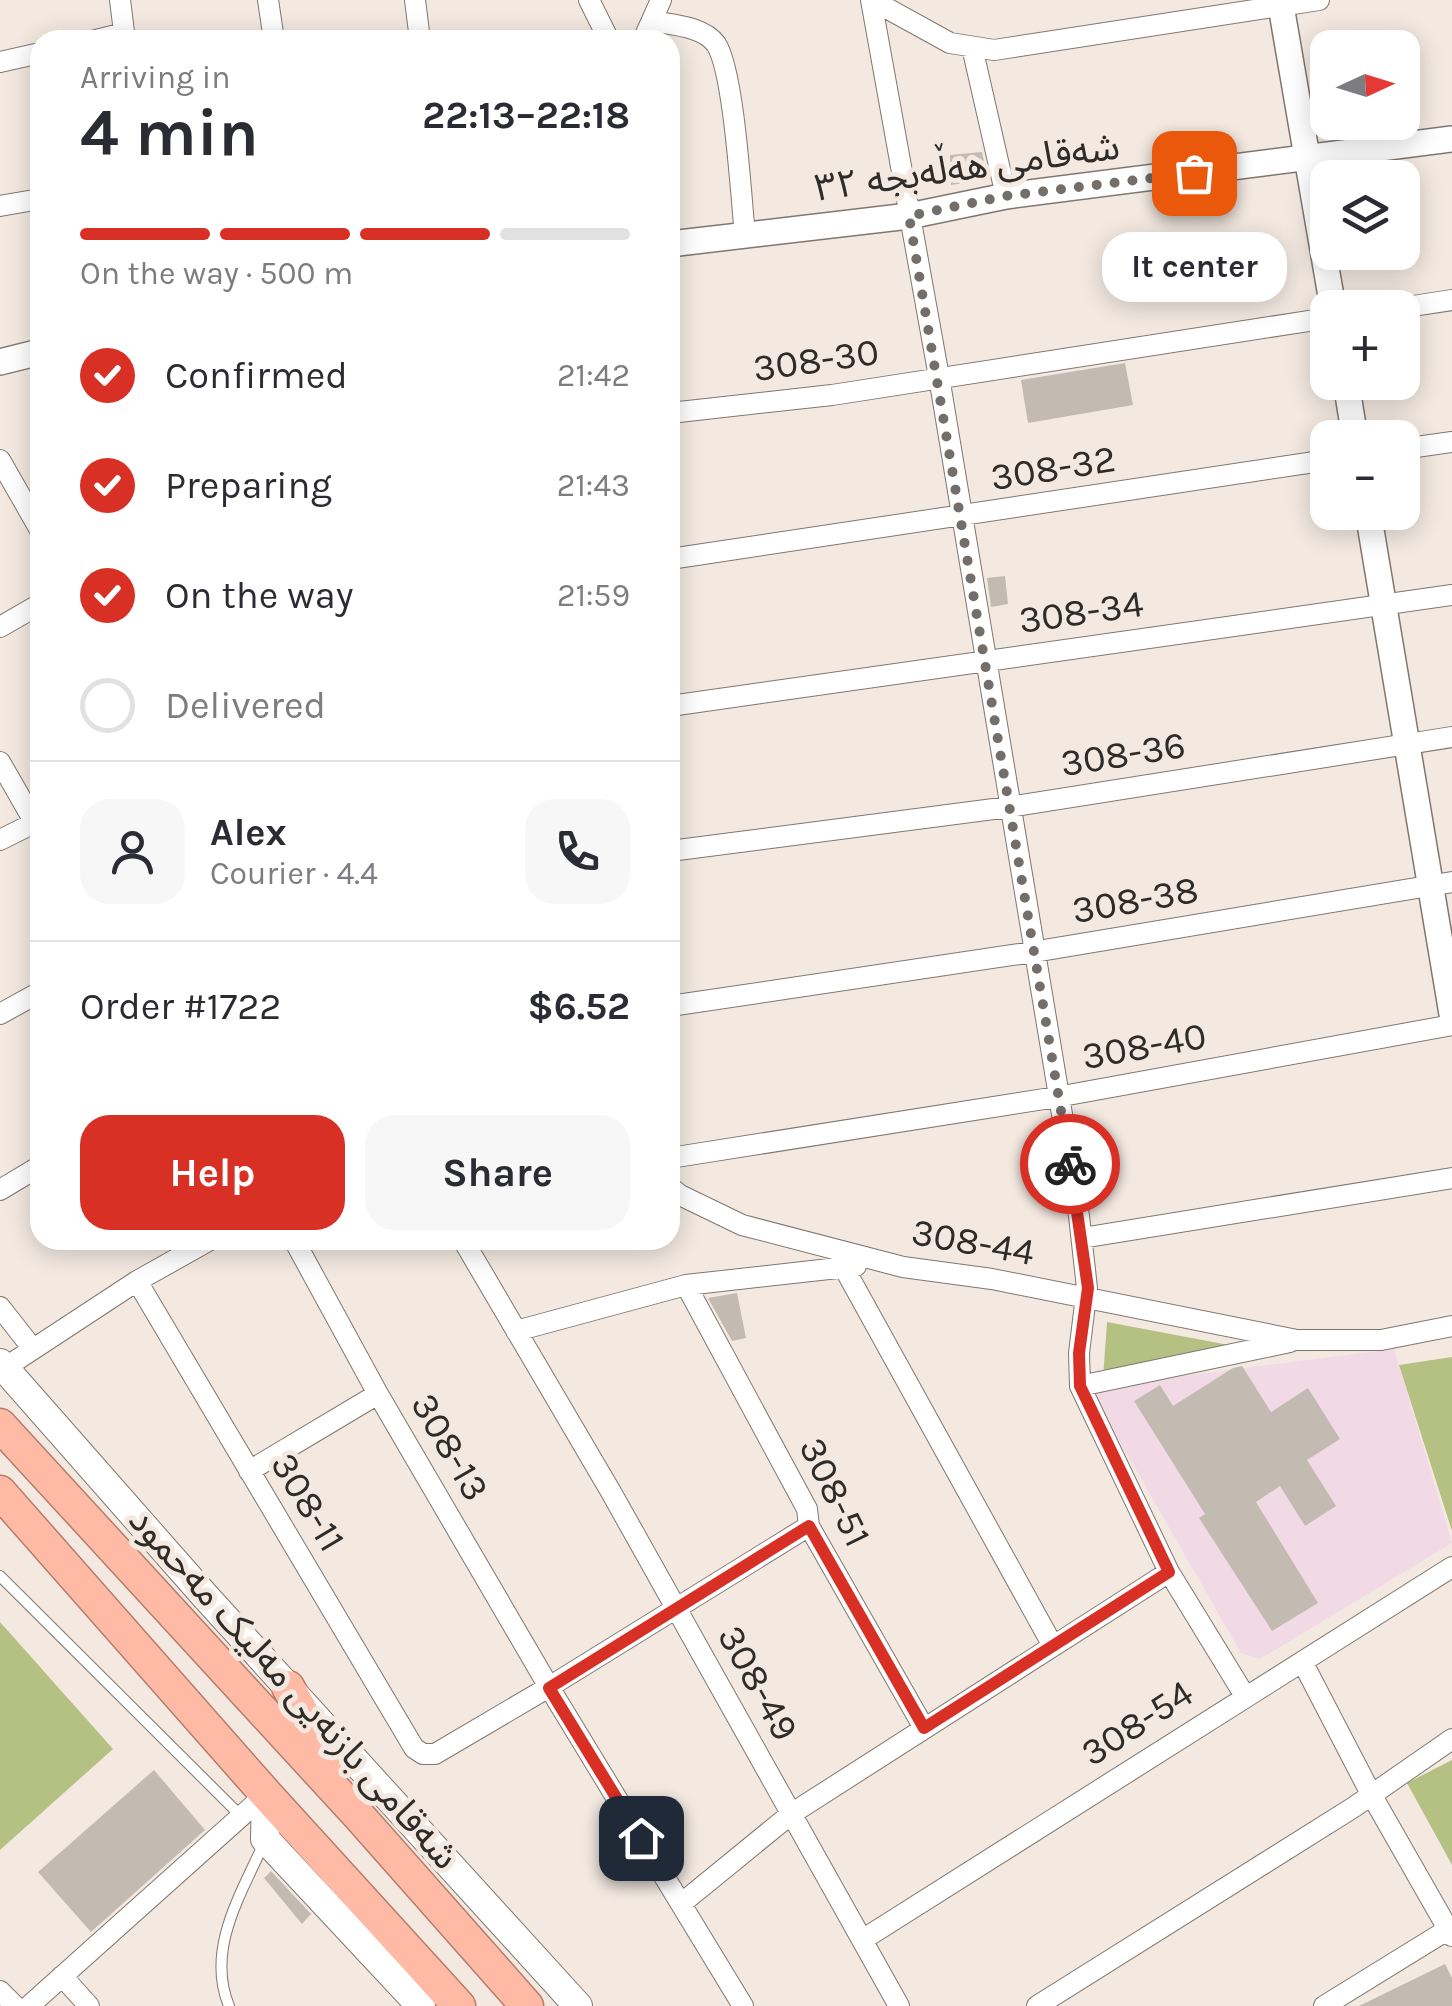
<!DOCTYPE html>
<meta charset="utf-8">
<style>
:root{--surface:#fff;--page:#f7f7f7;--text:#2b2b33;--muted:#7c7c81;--line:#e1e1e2;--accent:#d93025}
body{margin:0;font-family:Karla,"Noto Sans Arabic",sans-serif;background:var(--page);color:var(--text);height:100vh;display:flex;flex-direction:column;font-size:38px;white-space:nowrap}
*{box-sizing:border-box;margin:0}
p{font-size:32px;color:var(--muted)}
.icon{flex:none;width:55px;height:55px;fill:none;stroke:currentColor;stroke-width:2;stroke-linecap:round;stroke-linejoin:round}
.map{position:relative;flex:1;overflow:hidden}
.sheet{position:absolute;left:30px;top:30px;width:650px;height:1220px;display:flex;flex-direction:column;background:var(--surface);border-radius:30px;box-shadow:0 5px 25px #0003}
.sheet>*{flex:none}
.needle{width:65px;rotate:86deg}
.buttons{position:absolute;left:1310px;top:30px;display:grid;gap:20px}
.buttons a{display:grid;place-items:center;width:110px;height:110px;border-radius:20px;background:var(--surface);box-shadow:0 5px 25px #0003;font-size:50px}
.pin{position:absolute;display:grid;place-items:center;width:85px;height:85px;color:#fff;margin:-42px;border-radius:20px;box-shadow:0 5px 15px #0006}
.courier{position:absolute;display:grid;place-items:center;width:100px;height:100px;margin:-50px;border:8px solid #d93025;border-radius:50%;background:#fff;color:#222;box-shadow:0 2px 12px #0007}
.bubble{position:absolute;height:70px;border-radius:30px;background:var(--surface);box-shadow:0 5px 25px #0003;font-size:32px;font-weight:700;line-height:70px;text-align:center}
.head em{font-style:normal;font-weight:700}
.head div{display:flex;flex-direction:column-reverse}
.head{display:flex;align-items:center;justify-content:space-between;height:170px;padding:0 50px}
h1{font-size:65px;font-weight:700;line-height:75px}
.bar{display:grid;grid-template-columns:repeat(4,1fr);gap:15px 10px;align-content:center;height:120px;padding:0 50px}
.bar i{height:12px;border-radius:8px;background:var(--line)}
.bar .on{background:var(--accent)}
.bar p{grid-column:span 4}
.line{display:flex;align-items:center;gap:25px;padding:0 50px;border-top:2px solid var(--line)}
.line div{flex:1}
.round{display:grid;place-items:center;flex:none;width:105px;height:105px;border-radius:30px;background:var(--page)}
ol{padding:0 50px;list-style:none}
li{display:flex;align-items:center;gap:30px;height:110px}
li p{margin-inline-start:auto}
li .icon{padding:10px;border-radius:50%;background:var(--accent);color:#fff;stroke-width:4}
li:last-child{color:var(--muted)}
li i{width:55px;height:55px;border:5px solid var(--line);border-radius:50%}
.button{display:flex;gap:20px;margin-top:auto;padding:20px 50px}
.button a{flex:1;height:115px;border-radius:30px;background:var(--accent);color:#fff;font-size:40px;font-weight:700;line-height:115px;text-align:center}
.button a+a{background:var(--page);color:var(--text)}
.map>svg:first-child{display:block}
.education{fill:#f1dae5}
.green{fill:#b5c182}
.building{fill:#c3bbb2}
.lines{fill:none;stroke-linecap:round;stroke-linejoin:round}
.service-casing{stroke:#7f776f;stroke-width:12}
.minor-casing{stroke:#7f776f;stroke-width:22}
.tertiary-casing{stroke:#7f776f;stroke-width:28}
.secondary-casing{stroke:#7f776f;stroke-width:30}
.trunk-casing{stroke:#b67c6b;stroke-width:35}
.service{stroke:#fff;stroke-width:10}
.minor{stroke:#fff;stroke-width:20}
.tertiary{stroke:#fff;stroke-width:25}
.secondary{stroke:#fff;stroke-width:28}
.trunk{stroke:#ffbaa6;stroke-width:32}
.done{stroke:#736e69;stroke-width:10;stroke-dasharray:0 18}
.route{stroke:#d93025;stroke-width:12}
.labels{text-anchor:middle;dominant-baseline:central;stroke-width:10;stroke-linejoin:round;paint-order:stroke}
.street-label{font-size:38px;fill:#2e2b28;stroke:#f3e9e1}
</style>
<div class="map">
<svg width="1452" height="2006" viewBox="0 0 1452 2006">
<rect width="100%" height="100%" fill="#f3e9e1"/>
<!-- education -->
<path class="education" d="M1394 1349 1452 1543 1260 1659 1241 1653 1089 1388Z"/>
<!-- green -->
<path class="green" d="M1107 1322 1234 1346 1103 1378Z
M1452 1357V1531L1399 1365Z
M0 1622 113 1749 0 1850Z
M1452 1760V1865L1407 1783Z"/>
<!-- building -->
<path class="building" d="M982 152 988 180 951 185 950 155Z
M1125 363 1133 405 1028 423 1021 380Z
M1005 576 1008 604 991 607 987 578Z
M737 1293 746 1338 732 1341 708 1298Z
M1242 1366 1271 1412 1308 1388 1340 1439 1307 1460 1336 1506 1305 1526 1280 1486 1256 1502 1318 1603 1272 1631 1199 1518 1205 1514 1134 1401 1160 1385 1173 1406 1233 1368Z
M154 1770 205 1830 91 1932 38 1872Z
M271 1871 311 1914 302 1924 264 1878Z
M1445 1964 1452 1978V2006H1359Z"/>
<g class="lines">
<defs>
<path id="service" d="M0 1576 241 1816
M229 2006C206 1950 240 1896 263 1845"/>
<path id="minor" d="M120 0 125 40
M268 0 274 40
M415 0 420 40
M589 0 609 40
M871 0 939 377 1079 1216 1087 1288 1079 1353 1080 1386 1169 1572 1245 1696
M872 0 950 43 994 50 1319 0
M652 21C672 25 703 26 716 44 734 71 741 197 745 235
M96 40 124 33
M643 40 661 0
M972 47 1006 196
M0 62 40 53
M0 206 40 199
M1400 308 1452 300
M670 413 832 395 1328 318
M1402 449 1452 442
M0 460 40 530
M670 559 1328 460
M0 627 40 604
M670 706 1452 595
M0 762 35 823
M0 840 40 820
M670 851 1009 807 1452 737
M670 1006 1033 952 1452 882
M0 1014 40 992
M670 1158 1057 1097 1452 1025
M670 1187 680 1195 742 1225 903 1267 992 1279 1297 1340H1381L1452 1326
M0 1190 40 1166
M1082 1238 1452 1178
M294 1240 378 1394 549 1687 743 2006
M463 1240 611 1492 899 2006
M843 1266 1053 1646
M137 1281 414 1748 423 1754H435L549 1687 809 1526
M686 1285 807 1509 809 1526 924 1728
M0 1307 33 1349
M516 1331 686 1285 856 1266
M0 1371 137 1281 210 1240
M1080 1386 1290 1342
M249 1471 378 1394
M1303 1663 1371 1794 1452 1936
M682 1903 791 1814 1169 1572
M862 1940 1452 1567
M62 1976 89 2006
M0 1991 15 2006
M29 2006 266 1794
M1037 2006 1354 1807 1452 1739
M1324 2006 1452 1927"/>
<path id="tertiary" d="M1280 0 1333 308
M670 244 909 216 1006 196 1452 139
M0 362 40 352
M1346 382 1355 438
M1368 512 1452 1014"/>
<path id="secondary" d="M0 1363 205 1596 578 2006
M266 1794 265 1839 421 2006"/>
<path id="trunk" d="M0 1425 359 1816 527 2006
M0 1492 266 1794 459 2006
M288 1687 333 1768"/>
</defs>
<!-- service casing -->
<use href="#service" class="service-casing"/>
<!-- minor casing -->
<use href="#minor" class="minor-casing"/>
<!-- tertiary casing -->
<use href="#tertiary" class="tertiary-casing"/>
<!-- secondary casing -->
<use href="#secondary" class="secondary-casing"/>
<!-- trunk casing -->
<use href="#trunk" class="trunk-casing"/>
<!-- service -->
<use href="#service" class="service"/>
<!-- minor -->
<use href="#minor" class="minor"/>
<!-- tertiary -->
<use href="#tertiary" class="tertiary"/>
<!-- secondary -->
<use href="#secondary" class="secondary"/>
<!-- trunk -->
<use href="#trunk" class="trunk"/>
</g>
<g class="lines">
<!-- done -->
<path class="done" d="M1070 1164 909 216 1006 196 1194 173"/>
<!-- route -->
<path class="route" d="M641 1838 549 1688 809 1526 924 1728 1169 1572 1080 1386 1079 1353 1088 1288 1070 1164"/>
</g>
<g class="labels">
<!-- street labels -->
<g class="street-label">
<text transform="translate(967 167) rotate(-8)">شەقامی هەڵەبجە ٣٢</text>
<text transform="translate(816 360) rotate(-8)">308-30</text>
<text transform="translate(1053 468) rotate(-9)">308-32</text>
<text transform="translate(1081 612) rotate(-8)">308-34</text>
<text transform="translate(1123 754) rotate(-9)">308-36</text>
<text transform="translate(1135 900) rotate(-10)">308-38</text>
<text transform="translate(1144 1046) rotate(-10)">308-40</text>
<text transform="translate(973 1242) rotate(10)">308-44</text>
<text transform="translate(450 1447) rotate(60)">308-13</text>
<text transform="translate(835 1492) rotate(64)">308-51</text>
<text transform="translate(308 1502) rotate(59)">308-11</text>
<text transform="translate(758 1683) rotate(61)">308-49</text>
<text transform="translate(294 1688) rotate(48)">شەقامی بازنەیی مەلیک مەحمود</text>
<text transform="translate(1137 1723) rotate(-33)">308-54</text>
</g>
</g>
</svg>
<div class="buttons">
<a><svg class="needle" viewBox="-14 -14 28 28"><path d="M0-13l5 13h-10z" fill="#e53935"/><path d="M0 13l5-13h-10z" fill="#7c7c81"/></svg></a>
<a><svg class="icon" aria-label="layers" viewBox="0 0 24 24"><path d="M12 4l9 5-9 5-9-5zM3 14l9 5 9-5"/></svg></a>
<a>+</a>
<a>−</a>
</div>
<div class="pin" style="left:1194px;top:173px;background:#ea580c"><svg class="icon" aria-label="bag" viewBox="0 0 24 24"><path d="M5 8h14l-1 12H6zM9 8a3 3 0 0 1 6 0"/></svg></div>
<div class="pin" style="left:641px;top:1838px;background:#1f2937"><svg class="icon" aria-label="home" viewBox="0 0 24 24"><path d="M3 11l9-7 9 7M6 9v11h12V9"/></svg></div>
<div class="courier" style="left:1070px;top:1164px"><svg class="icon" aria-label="bike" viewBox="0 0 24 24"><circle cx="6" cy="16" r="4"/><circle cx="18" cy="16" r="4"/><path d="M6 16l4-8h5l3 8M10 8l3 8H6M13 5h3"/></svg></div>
<div class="bubble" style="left:1102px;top:232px;width:185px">It center</div>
<section class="sheet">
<div class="head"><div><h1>4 min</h1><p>Arriving in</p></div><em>22:13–22:18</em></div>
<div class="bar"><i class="on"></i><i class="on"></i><i class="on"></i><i></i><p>On the way · 500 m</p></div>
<ol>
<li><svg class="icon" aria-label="check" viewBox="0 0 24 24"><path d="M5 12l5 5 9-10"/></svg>Confirmed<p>21:42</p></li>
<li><svg class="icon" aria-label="check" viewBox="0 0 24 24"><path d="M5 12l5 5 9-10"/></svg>Preparing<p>21:43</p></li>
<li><svg class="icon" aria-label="check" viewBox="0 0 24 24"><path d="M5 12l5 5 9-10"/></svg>On the way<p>21:59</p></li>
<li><i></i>Delivered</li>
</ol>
<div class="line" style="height:180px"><a class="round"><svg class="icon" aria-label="person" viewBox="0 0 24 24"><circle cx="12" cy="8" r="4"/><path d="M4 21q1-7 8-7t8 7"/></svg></a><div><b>Alex</b><p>Courier · 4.4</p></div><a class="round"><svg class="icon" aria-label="phone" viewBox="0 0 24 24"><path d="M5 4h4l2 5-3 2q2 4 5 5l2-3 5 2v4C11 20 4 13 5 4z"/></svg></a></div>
<div class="line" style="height:130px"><div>Order #1722</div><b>$6.52</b></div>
<div class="button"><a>Help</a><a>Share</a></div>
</section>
</div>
